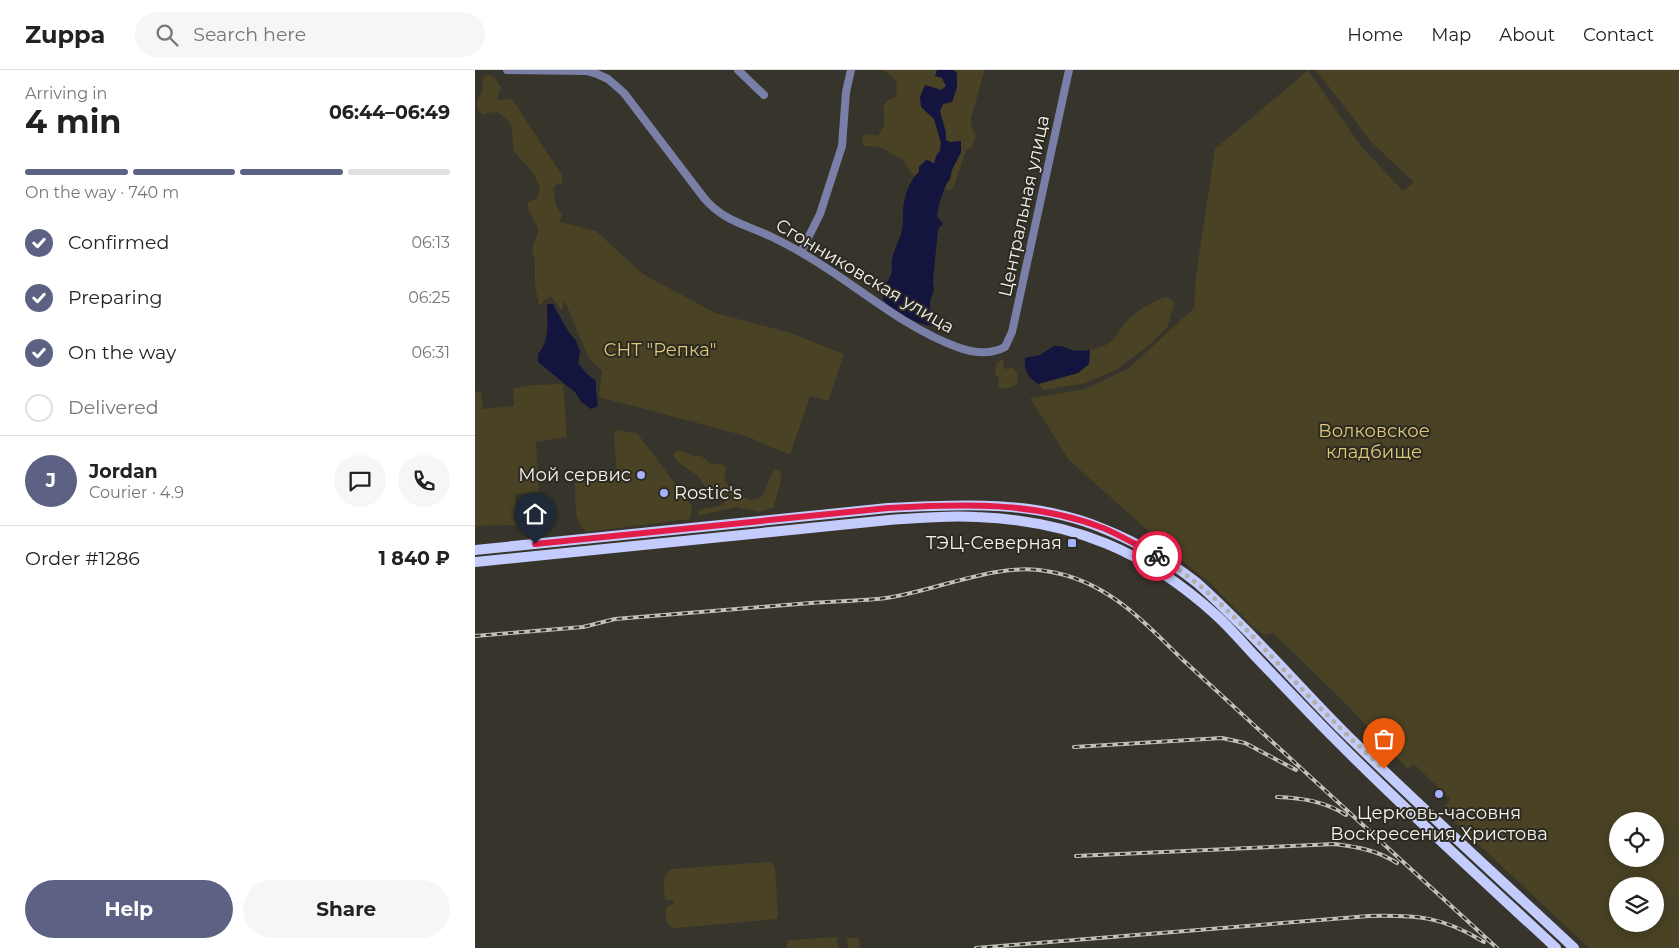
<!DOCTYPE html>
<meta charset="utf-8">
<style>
:root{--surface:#fff;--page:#f6f6f6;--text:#222;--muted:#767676;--line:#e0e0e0;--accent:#5d6284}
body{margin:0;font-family:Montserrat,sans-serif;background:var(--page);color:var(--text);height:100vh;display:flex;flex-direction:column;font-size:19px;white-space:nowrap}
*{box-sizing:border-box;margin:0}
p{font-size:16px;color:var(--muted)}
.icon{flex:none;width:28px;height:28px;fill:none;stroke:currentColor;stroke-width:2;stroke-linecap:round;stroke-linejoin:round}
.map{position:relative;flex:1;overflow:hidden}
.sheet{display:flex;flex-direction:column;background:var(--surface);width:475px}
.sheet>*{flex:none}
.controls{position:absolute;left:1134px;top:742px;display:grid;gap:10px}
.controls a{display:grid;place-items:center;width:55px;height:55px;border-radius:50%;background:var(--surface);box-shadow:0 2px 12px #0003;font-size:25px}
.pin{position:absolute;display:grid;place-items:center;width:42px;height:42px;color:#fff;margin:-51px -21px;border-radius:50% 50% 50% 0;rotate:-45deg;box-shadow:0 0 5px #0007}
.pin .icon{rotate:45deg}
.courier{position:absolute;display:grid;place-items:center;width:50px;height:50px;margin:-25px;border:4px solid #e11d48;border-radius:50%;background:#fff;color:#222;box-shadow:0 1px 6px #0007}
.overview em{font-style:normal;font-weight:700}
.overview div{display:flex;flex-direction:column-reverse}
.overview{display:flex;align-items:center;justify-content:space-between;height:85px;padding:0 25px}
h1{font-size:32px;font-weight:700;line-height:38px}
.bar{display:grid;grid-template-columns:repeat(4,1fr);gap:8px 5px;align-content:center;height:60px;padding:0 25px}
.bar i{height:6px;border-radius:4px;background:var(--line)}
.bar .on{background:var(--accent)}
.bar p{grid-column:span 4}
.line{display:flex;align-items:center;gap:12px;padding:0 25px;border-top:1px solid var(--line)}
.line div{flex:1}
.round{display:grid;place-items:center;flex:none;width:52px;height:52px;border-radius:26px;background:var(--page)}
ol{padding:0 25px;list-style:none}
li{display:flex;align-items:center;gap:15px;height:55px}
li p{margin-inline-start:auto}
li .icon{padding:5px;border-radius:50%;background:var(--accent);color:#fff;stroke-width:4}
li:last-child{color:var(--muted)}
li i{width:28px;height:28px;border:2px solid var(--line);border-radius:50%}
.primary-button{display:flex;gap:10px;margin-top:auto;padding:10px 25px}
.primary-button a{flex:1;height:58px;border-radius:30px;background:var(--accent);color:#fff;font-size:20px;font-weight:700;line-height:58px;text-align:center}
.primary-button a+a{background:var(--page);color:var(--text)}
header{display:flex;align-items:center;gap:30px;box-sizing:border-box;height:70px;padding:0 25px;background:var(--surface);border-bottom:1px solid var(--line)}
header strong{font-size:24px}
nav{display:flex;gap:28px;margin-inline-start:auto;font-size:18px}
.search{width:350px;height:45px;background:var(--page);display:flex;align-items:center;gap:12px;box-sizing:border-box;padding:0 18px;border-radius:28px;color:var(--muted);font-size:19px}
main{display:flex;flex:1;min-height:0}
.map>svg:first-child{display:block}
.green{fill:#494225;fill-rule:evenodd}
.water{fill:#14153e}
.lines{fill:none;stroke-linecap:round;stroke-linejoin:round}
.minor{stroke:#797fa7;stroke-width:8}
.major{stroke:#c4ccfe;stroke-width:10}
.rail-casing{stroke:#c1c0b9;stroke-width:4}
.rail{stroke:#2c2a21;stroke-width:2;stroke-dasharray:5.5;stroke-linecap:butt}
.done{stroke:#b2b0a9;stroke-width:5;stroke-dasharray:0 9}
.route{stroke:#e11d48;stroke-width:6}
.poi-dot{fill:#a6b1fc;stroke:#2c2a21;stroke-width:2}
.labels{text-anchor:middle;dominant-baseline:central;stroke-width:4;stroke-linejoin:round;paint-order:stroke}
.street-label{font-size:18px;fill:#f4f3ed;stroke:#2c2a21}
.park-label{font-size:18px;fill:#ddc976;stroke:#2c2a21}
.poi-label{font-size:18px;fill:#f4f3ed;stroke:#2c2a21;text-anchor:end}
</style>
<header>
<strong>Zuppa</strong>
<div class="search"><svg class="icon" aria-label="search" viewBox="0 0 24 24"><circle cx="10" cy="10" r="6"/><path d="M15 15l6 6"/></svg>Search here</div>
<nav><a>Home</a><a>Map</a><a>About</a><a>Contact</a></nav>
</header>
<main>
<section class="sheet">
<div class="overview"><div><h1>4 min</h1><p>Arriving in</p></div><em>06:44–06:49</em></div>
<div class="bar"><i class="on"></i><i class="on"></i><i class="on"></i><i></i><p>On the way · 740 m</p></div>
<ol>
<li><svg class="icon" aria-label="check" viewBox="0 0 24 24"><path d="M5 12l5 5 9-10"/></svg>Confirmed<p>06:13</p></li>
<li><svg class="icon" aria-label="check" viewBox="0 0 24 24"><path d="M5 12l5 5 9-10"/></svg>Preparing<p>06:25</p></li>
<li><svg class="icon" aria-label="check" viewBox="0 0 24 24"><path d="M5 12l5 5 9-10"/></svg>On the way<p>06:31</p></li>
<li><i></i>Delivered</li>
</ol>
<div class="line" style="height:90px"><b class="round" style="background:var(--accent);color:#fff">J</b><div><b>Jordan</b><p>Courier · 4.9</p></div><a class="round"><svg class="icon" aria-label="chat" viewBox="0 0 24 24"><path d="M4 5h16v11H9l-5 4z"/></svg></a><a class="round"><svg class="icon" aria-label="phone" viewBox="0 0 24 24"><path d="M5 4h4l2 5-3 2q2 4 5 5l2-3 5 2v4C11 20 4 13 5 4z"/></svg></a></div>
<div class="line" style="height:65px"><div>Order #1286</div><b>1 840 ₽</b></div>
<div class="primary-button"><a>Help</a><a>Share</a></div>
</section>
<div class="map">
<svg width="1204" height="878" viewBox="0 0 1204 878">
<rect width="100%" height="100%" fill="#36342b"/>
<!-- green -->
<path class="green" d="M408 0H462L460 6 467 8 471 16 446 37 459 49 466 73 465 81 461 86 459 95 444 102 440 106 435 101 428 90 405 77 389 76 387 71 388 66 393 64 403 66C411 57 410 48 408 37L411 32 421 26C423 10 421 8 408 0Z
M478 0H510C506 10 504 20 501 31 498 43 491 53 501 65L497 77 491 80 479 116 475 120H469L475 109 477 100 486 82 485 71 475 72 471 70V63L465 41 468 34 477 32 482 17V3Z
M833 0 886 76 928 121 939 112 897 73 841 0H1204V878H1114L967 740 975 729 939 694 933 699 869 632 798 563 789 565 780 559 736 514 698 483 594 390 555 328 610 319 654 298 719 238 721 205 740 79ZM1142 751H1180V789H1142ZM1142 816H1180V854H1142Z
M13 5 19 7 26 17 22 28 27 30 37 29 87 105V114H82L78 118 81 136 87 145 85 151H81L121 161 168 204 240 243 316 263 369 284 353 331 335 326 315 385 271 366 124 327 127 301 113 287 89 229 87 241 77 227 72 228 64 236 60 215V194L57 178 63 163V158L52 138 53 133 62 128 65 117 58 103 39 81 36 54 24 43 18 42 8 45C0 39 0 30 7 23L8 7Z
M690 227 694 228 698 231 699 235 693 256 675 274 643 299 610 313 569 320 563 314 603 303 614 294 615 280C626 278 635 274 642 265 645 261 647 256 651 252 662 240 675 233 690 227Z
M527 289 529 291 528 296 530 299 538 298 542 303 543 311C539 318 532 320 524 318L523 315 524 309 520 304 521 294Z
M88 314 92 367 61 372 64 422 40 424 42 455 0 456V322L6 321 8 339 39 336 38 318 57 315Z
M140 360 162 363 217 436 215 449 112 462C97 453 101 429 100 413L107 410 142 406 139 365Z
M202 381H208L218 386 223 385 228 387 236 394H247L251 398C251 401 249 407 250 410 251 415 269 428 274 430 276 430 280 429 282 429 294 423 292 406 301 399L306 402C307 416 301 424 299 437L284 442 262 437 223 446 224 441C233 434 247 441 251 429L232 419 222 405 205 394 198 385Z
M291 792H296L300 797 303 845 302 849 201 858C189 857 191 846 191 837L199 834V830H192L190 829C189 818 186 806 196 799Z
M362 867 363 878H312V871L315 870Z
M372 868H383L384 870 385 878H373Z"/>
<!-- water -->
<path class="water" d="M462 0H478L482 3V17L477 32 468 34 465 41 471 63V70L475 72 486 71V82L477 100 475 109 471 114 464 134 462 146 468 154 463 159 458 211 459 219 455 231V241L457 247V256C447 256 410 239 408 228 405 214 413 215 416 204 418 200 416 194 417 189 419 179 425 170 427 160 428 155 428 150 428 144 428 130 433 112 444 102V97L451 90 455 91 459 94 461 86 465 81 466 73 459 49 446 37 445 27 450 15 466 20 471 16 467 8 460 6Z
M72 234H78L93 261 101 271 105 281 103 293 112 304 121 311V321L123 336 116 339 106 332 101 323 63 292V284C75 272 72 250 72 234Z
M579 276H586L600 281 615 280 614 294 603 303 563 314C553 307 549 301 550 288L565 285Z"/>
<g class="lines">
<!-- minor -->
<path class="minor" d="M32 0 111 1 122 4 133 9 149 23 229 128C248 151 272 155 297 167 307 172 317 177 327 183 380 213 425 256 482 277 498 283 515 285 530 277L537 262 594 0
M263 0 289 25
M326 182 345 144 367 76 371 22 376 0"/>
<!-- major -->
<path class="major" d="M0 480 413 438C485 434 561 430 629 459 661 472 693 490 721 512 735 524 748 537 761 550 798 586 832 625 868 661 943 735 1022 806 1099 878
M0 492 414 450C443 448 473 445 502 447 598 451 671 481 742 546 755 558 767 572 779 585 806 613 833 642 860 669 931 741 1007 809 1081 878"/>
<defs>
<path id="rail" d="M0 566 108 557 140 549C205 544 270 538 336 533 361 531 387 531 411 528 461 521 521 492 571 501 631 510 667 550 708 590L1022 878
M599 677 747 668 770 673 821 700
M802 727C827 728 849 731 871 745
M601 786 860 774C882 777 902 780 922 793
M501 878 894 846C942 845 967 846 1009 872"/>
</defs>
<!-- rail casing -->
<use href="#rail" class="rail-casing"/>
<!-- rail -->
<use href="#rail" class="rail"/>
</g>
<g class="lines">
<!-- done -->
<path class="done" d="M682 486C732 514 771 559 809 600 841 634 874 668 909 699"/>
<!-- route -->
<path class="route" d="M60 474 413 438C485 434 560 431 628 458 647 466 664 476 682 486"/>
</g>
<!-- markers -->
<g class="poi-dot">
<circle cx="166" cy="405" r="5"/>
<circle cx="189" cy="423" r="5"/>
<rect x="592" y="468" width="10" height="10" rx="2.5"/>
<circle cx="964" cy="724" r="5"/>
</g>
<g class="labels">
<!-- street labels -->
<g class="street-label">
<text transform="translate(549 136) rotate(-78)">Центральная улица</text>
<text transform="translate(390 206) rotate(31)">Сгонниковская улица</text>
</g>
<!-- park labels -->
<g class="park-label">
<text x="185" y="280">СНТ "Репка"</text>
<text x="899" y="361">Волковское<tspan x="899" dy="21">кладбище</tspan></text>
</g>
<!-- poi labels -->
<g class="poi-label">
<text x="156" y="405">Мой сервис</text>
<text x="199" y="423" text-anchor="start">Rostic's</text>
<text x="587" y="473">ТЭЦ-Северная</text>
<text x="964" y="743" text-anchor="middle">Церковь-часовня<tspan x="964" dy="21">Воскресения Христова</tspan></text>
</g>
</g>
</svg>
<div class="controls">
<a><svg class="icon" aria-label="locate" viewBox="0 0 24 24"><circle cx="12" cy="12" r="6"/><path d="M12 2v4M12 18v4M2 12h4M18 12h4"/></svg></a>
<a><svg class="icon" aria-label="layers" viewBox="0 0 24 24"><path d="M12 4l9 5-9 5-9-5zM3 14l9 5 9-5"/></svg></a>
</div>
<div class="pin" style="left:909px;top:699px;background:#ea580c"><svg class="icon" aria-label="bag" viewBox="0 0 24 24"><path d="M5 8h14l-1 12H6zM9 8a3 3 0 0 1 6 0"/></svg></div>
<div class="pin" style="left:60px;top:474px;background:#1f2937"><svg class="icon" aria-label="home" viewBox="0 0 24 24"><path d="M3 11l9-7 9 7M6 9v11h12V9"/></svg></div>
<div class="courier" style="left:682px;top:486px"><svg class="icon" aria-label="bike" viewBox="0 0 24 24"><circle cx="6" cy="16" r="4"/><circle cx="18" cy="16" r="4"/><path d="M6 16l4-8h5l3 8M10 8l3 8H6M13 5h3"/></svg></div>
</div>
</main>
